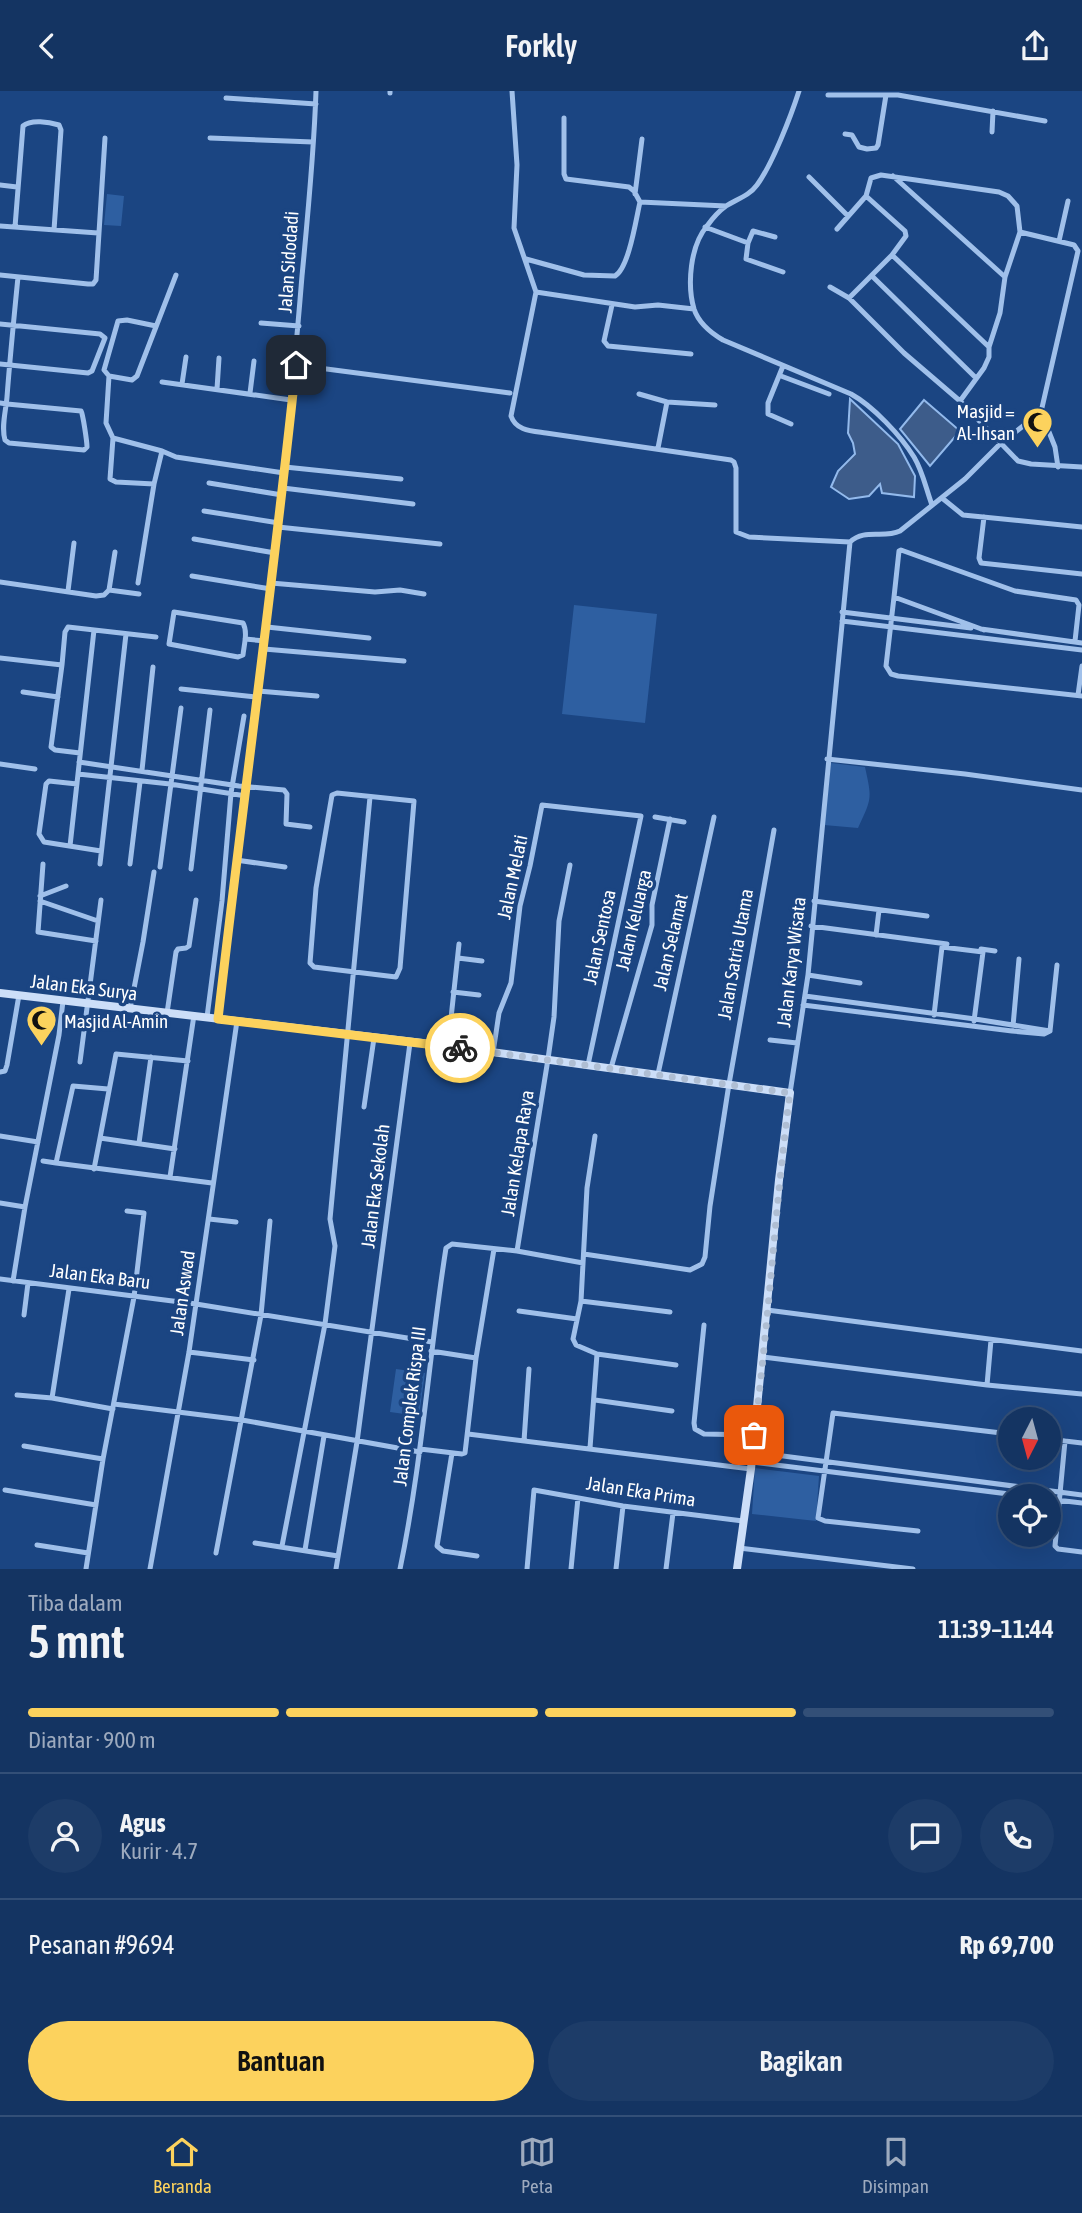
<!DOCTYPE html>
<html lang="id">
<meta charset="utf-8">
<style>
:root{--surface:#143462;--page:#1d3c68;--text:#f1f3f6;--muted:#9daabe;--line:#334f77;--accent:#fcd25d}
body{margin:0;font-family:"Asap Condensed",sans-serif;background:var(--page);color:var(--text);height:100vh;display:flex;flex-direction:column;font-size:26px;white-space:nowrap}
*{box-sizing:border-box;margin:0}
p{font-size:23px;color:var(--muted)}
.icon{flex:none;width:38px;height:38px;fill:none;stroke:currentColor;stroke-width:2;stroke-linecap:round;stroke-linejoin:round}
.map{position:relative;height:1478px;overflow:hidden}
.panel{display:flex;flex-direction:column;background:var(--surface);flex:1}
.panel>*{flex:none}
.needle{width:46px;rotate:186deg}
.tools{position:absolute;left:998px;top:1316px;display:grid;gap:14px}
.tools a{display:grid;place-items:center;width:63px;height:63px;border-radius:50%;background:var(--surface);box-shadow:0 7px 28px #0002,0 0 0 2px var(--line);font-size:35px}
.pin{position:absolute;display:grid;place-items:center;width:60px;height:60px;color:#fff;margin:-30px;border-radius:14px;box-shadow:0 4px 10px #0006}
.courier{position:absolute;display:grid;place-items:center;width:70px;height:70px;margin:-35px;border:5px solid #fcd25d;border-radius:50%;background:#fff;color:#222;box-shadow:0 2px 9px #0007}
.overview em{font-style:normal;font-weight:600}
.overview div{display:flex;flex-direction:column-reverse}
.overview{display:flex;align-items:center;justify-content:space-between;height:119px;padding:0 28px}
h1{font-size:46px;font-weight:600;line-height:52px}
.bar{display:grid;grid-template-columns:repeat(4,1fr);gap:10px 7px;align-content:center;height:84px;padding:0 28px}
.bar i{height:9px;border-radius:5px;background:var(--line)}
.bar .current{background:var(--accent)}
.bar p{grid-column:span 4}
.line{display:flex;align-items:center;gap:18px;padding:0 28px;border-top:2px solid var(--line)}
.line div{flex:1}
.round{display:grid;place-items:center;flex:none;width:74px;height:74px;border-radius:37px;background:var(--page)}
.cta{display:flex;gap:14px;margin-top:auto;padding:14px 28px}
.cta a{flex:1;height:80px;border-radius:42px;background:var(--accent);color:#111;font-size:28px;font-weight:600;line-height:80px;text-align:center}
.cta a+a{background:var(--page);color:var(--text)}
header{display:flex;justify-content:space-between;align-items:center;height:91px;padding:0 28px;background:var(--surface);font-size:32px;font-weight:600}
.menu{display:flex;justify-content:space-around;align-items:center;height:98px;border-top:2px solid var(--line);background:var(--surface);font-size:19px;color:var(--muted)}
.menu a{display:grid;justify-items:center;gap:4px}
.menu .current{color:var(--accent)}
.map>svg:first-child{display:block}
.green{fill:#2e5fa1}
.water{fill:#3d5c8a;stroke:#93baec;stroke-width:2}
.lines{fill:none;stroke-linecap:round;stroke-linejoin:round}
.street{stroke:#a0c0ea;stroke-width:5}
.secondary{stroke:#ccdef8;stroke-width:8}
.done{stroke:#afbed3;stroke-width:7;stroke-dasharray:0 12.6}
.route{stroke:#fcd25d;stroke-width:9}
.labels{text-anchor:middle;dominant-baseline:central;stroke-width:7;stroke-linejoin:round;paint-order:stroke}
.street-label{font-size:19px;fill:#fff;stroke:#1b4582}
.poi-label{font-size:19px;fill:#fff;stroke:#1b4582;text-anchor:end}
</style>
<header><svg class="icon" aria-label="back" viewBox="0 0 24 24"><path d="M15 5l-7 7 7 7"/></svg>Forkly<svg class="icon" aria-label="share" viewBox="0 0 24 24"><path d="M12 15V3M7 8l5-5 5 5M5 13v7h14v-7"/></svg></header>
<div class="map">
<svg width="1082" height="1478" viewBox="0 0 1082 1478">
<rect width="100%" height="100%" fill="#1b4582"/>
<!-- green -->
<path class="green" d="M107 103 124 105 121 135 104 134Z
M574 514 657 523 645 632 562 623Z
M831 672 865 676C872 708 872 707 858 737L824 734Z
M396 1278 425 1282 419 1325 390 1321Z
M755 1377 819 1385 816 1430 752 1423Z"/>
<!-- water -->
<path class="water" d="M850 308 898 353 915 385 914 406 882 402 880 393 869 405 849 408 831 396 838 380 855 363 853 352 848 342Z
M924 309 960 340 930 375 900 338Z"/>
<g class="lines">
<!-- street -->
<path class="street" d="M390 0V2
M512 0 517 74 514 137 536 201 511 325C516 340 532 340 546 342L731 369 734 371 736 377V441L749 446 850 451
M799 0C791 25 772 74 757 94 749 105 737 108 726 115 719 120 712 128 707 135 690 155 687 194 694 218 699 233 711 242 723 249L851 303C873 315 901 345 914 366 923 381 926 398 932 414
M828 4H898L1045 30
M226 7 316 13
M992 41 993 20
M845 43 852 44 859 56 867 58 876 57 878 54 886 4
M210 47 313 51
M893 85 1005 186
M809 86 848 125
M0 94 17 96
M635 103 642 48
M640 111 726 115
M0 135 98 142
M15 136 23 35C31 28 49 31 59 34L61 39 54 139
M705 136 748 152 746 168 783 181
M837 138 866 105 871 87 881 84 999 101 1008 105 1017 115 1020 141 1005 186 1000 222 989 256V266L984 277 960 310
M1059 150 1068 110
M748 152 753 140 775 146
M892 164 989 256
M526 168 584 184 615 185C629 177 636 128 640 111L634 100 629 96 566 88 564 83V27
M0 184 88 193H93L96 189 105 47
M872 185 976 287
M830 196 849 207 904 262 960 310 1018 370 1031 373 1082 376
M536 201 635 216 658 214 694 218
M849 207 892 164 906 145 905 140 866 105
M612 214 604 250 608 255 691 263
M261 232 299 235
M0 233 100 243 105 247 92 280 88 282 0 273
M296 274 510 302
M783 275 768 312V323L791 333
M109 285 132 289 137 285 176 184
M781 285 829 303
M162 291 291 309
M182 293 186 266
M217 298 219 267
M250 302 254 270
M639 303 667 311 715 314
M0 312 7 313 81 320C83 323 87 351 87 356L84 359 9 352 5 349C1 336 6 319 7 306 10 266 14 226 18 186
M1041 321 1055 356 1058 376
M113 347 162 360 176 366 284 382
M658 357 667 311
M285 376 401 388
M209 392 282 404
M154 393 116 391 110 388 113 347 106 332 109 285 104 279 118 230 127 229 156 235
M283 397 413 413
M942 407 963 424 1082 436
M204 420 279 432
M984 426 979 467 981 472 1082 483
M278 436 440 453
M194 448 275 462
M192 485 271 498
M0 491 96 505 104 504 109 499 139 503
M138 492 154 393 162 360
M271 492 375 501 400 499 424 503
M109 499 115 461
M68 500 74 452
M894 506 899 460 901 459 1015 500 1076 509 1079 514 1075 550
M174 521 243 532C248 541 244 554 243 564L238 566 169 553Z
M842 521 971 537
M842 530 1082 559
M267 536 369 547
M981 538 1082 552
M984 539 894 506 886 575 891 583 898 585 1082 605
M245 548 265 550
M264 558 404 570
M0 567 62 574 65 541 68 536 156 546
M62 574 51 656 55 659 80 662
M181 598 256 606
M258 600 317 605
M23 601 58 606
M1078 604 1082 575
M827 668 965 683 1082 699
M79 671 239 695 284 699 287 703 286 733 310 736
M0 673 35 678
M142 679 153 576
M78 683 170 693 246 705
M77 693 49 690 46 693 39 743 44 751 101 760
M337 702 414 710 400 877 396 886 314 876 310 872 316 797 332 704Z
M655 726 684 731
M70 755 94 539
M236 769 285 776
M43 773 38 841 96 850
M100 773 126 543
M130 773 140 691
M160 776 181 617
M191 778 210 619
M40 805 66 795
M40 810 98 830
M814 810 927 825
M811 835 947 853
M876 844 879 819
M981 858 995 860
M458 867 482 870
M808 884 860 892
M453 901 479 904
M805 905 975 928 1050 940
M803 914 1012 940 1044 943 1050 940
M130 918 143 851 154 781
M167 922 176 861 178 858 186 857 189 855 196 809
M934 924 942 856 983 861 974 930
M207 926 222 810 231 702 244 625
M218 928C246 680 282 434 302 185 308 123 314 62 316 0
M1013 935 1019 868
M1050 940 1057 874
M770 949 797 952
M448 955 459 853
M493 962 499 922 511 892 520 815 530 775 542 714 641 725 588 974
M80 971 101 809
M611 977 652 834V814L670 728
M0 981 5 980 7 974 19 904
M658 983 714 726
M108 998 73 995 56 1072 212 1092
M790 1002 808 884 850 451C865 437 883 448 900 440L965 388 1000 353 1041 321 1078 160 1074 154 1070 153 1020 141
M364 1016 374 947
M0 1045 38 1051
M139 1052 151 966
M175 1058 100 1047 116 963 188 970
M43 1070 56 1072
M94 1078 100 1047
M170 1086 194 924
M0 1112 25 1116
M209 1128 236 1131
M517 1160 548 968 554 926 559 830 570 774
M584 1163 690 1179 702 1173 705 1166 710 1115 729 993 774 739
M0 1188 196 1213 432 1251
M13 1190 25 1116 59 944 63 910
M581 1210 670 1221
M767 1219 1082 1260
M519 1220 577 1228
M24 1224 28 1192
M704 1234 694 1332 695 1338 704 1343 754 1344
M431 1260 476 1267
M189 1261 254 1269
M597 1263 676 1274
M763 1266 987 1294 1082 1303
M987 1294 991 1249
M17 1304 52 1307 113 1318
M52 1307 69 1198
M595 1309 672 1320
M114 1313 242 1329 420 1361
M468 1343 751 1378
M1048 1348 1082 1352
M524 1350 529 1278
M1065 1350 1055 1455 1058 1458 1082 1461
M24 1355 103 1368
M590 1357 597 1263 576 1254 573 1248 581 1210 587 1097 595 1045
M420 1358 462 1363 465 1362 476 1267 494 1158
M753 1361 1082 1404
M452 1362 437 1455 443 1460 477 1465
M752 1371 1025 1405
M5 1399 96 1414
M1048 1408 1082 1412
M918 1440 825 1430 818 1427 833 1322 1010 1343
M255 1452 338 1465
M37 1454 88 1462
M282 1455 325 1233 335 1155 330 1128 370 706
M739 1457 913 1478
M305 1459 324 1345
M216 1462 261 1224 270 1130
M86 1478 103 1368 134 1206 144 1122 127 1120
M150 1478 189 1261 237 930
M336 1478 357 1351 410 952
M400 1478C422 1372 429 1264 446 1157L452 1153 517 1160 583 1172
M527 1478 534 1399 623 1415 743 1430
M571 1478 578 1407
M616 1478 623 1415
M666 1478 673 1422"/>
<!-- secondary -->
<path class="secondary" d="M0 902 448 955 790 1002 779 1089 751 1378 737 1478"/>
</g>
<g class="lines">
<!-- done -->
<path class="done" d="M460 957 790 1002C775 1116 769 1230 754 1344"/>
<!-- route -->
<path class="route" d="M296 274C273 493 243 710 218 928L460 957"/>
</g>
<!-- icons -->
<defs>
<symbol id="mosque-pin" viewBox="-11 -11 22 30"><path d="M0 17L-7.5 6A9.5 9.5 0 1 1 7.5 6Z" fill="#fcd25d" stroke="#1b4582"/><path d="M3.5-4.9A6 6 0 1 0 3.5 4.9A5 5 0 1 1 3.5-4.9Z" fill="#111"/></symbol>
</defs>
<g fill-rule="evenodd">
<use href="#mosque-pin" x="1020" y="314" width="35" height="47"/>
<use href="#mosque-pin" x="24" y="912" width="35" height="47"/>
</g>
<g class="labels">
<!-- street labels -->
<g class="street-label">
<text transform="translate(288 171) rotate(-86)">Jalan Sidodadi</text>
<text transform="translate(512 786) rotate(-78)">Jalan Melati</text>
<text transform="translate(633 829) rotate(-77)">Jalan Keluarga</text>
<text transform="translate(599 846) rotate(-78)">Jalan Sentosa</text>
<text transform="translate(670 851) rotate(-77)">Jalan Selamat</text>
<text transform="translate(735 863) rotate(-80)">Jalan Satria Utama</text>
<text transform="translate(791 871) rotate(-83)">Jalan Karya Wisata</text>
<text transform="translate(84 896) rotate(7)">Jalan Eka Surya</text>
<text transform="translate(517 1062) rotate(-81)">Jalan Kelapa Raya</text>
<text transform="translate(375 1095) rotate(-83)">Jalan Eka Sekolah</text>
<text transform="translate(100 1185) rotate(7)">Jalan Eka Baru</text>
<text transform="translate(182 1202) rotate(-82)">Jalan Aswad</text>
<text transform="translate(409 1315) rotate(-83)">Jalan Complek Rispa III</text>
<text transform="translate(641 1400) rotate(9)">Jalan Eka Prima</text>
</g>
<!-- poi labels -->
<g class="poi-label">
<text x="1015" y="320">Masjid =<tspan x="1015" dy="22">Al-Ihsan</tspan></text>
<text x="64" y="930" text-anchor="start">Masjid Al-Amin</text>
</g>
</g>
</svg>
<div class="tools">
<a><svg class="needle" viewBox="-14 -14 28 28"><path d="M0-13l5 13h-10z" fill="#e53935"/><path d="M0 13l5-13h-10z" fill="#9daabe"/></svg></a>
<a><svg class="icon" aria-label="locate" viewBox="0 0 24 24"><circle cx="12" cy="12" r="6"/><path d="M12 2v4M12 18v4M2 12h4M18 12h4"/></svg></a>
</div>
<div class="pin" style="left:754px;top:1344px;background:#ea580c"><svg class="icon" aria-label="bag" viewBox="0 0 24 24"><path d="M5 8h14l-1 12H6zM9 8a3 3 0 0 1 6 0"/></svg></div>
<div class="pin" style="left:296px;top:274px;background:#1f2937"><svg class="icon" aria-label="home" viewBox="0 0 24 24"><path d="M3 11l9-7 9 7M6 9v11h12V9"/></svg></div>
<div class="courier" style="left:460px;top:957px"><svg class="icon" aria-label="bike" viewBox="0 0 24 24"><circle cx="6" cy="16" r="4"/><circle cx="18" cy="16" r="4"/><path d="M6 16l4-8h5l3 8M10 8l3 8H6M13 5h3"/></svg></div>
</div>
<section class="panel">
<div class="overview"><div><h1>5 mnt</h1><p>Tiba dalam</p></div><em>11:39–11:44</em></div>
<div class="bar"><i class="current"></i><i class="current"></i><i class="current"></i><i></i><p>Diantar · 900 m</p></div>
<div class="line" style="height:126px"><a class="round"><svg class="icon" aria-label="person" viewBox="0 0 24 24"><circle cx="12" cy="8" r="4"/><path d="M4 21q1-7 8-7t8 7"/></svg></a><div><b>Agus</b><p>Kurir · 4.7</p></div><a class="round"><svg class="icon" aria-label="chat" viewBox="0 0 24 24"><path d="M4 5h16v11H9l-5 4z"/></svg></a><a class="round"><svg class="icon" aria-label="phone" viewBox="0 0 24 24"><path d="M5 4h4l2 5-3 2q2 4 5 5l2-3 5 2v4C11 20 4 13 5 4z"/></svg></a></div>
<div class="line" style="height:91px"><div>Pesanan #9694</div><b>Rp 69,700</b></div>
<div class="cta"><a>Bantuan</a><a>Bagikan</a></div>
</section>
<nav class="menu">
<a class="current"><svg class="icon" aria-label="home" viewBox="0 0 24 24"><path d="M3 11l9-7 9 7M6 9v11h12V9"/></svg>Beranda</a>
<a><svg class="icon" aria-label="map" viewBox="0 0 24 24"><path d="M3 6l6-2 6 2 6-2v14l-6 2-6-2-6 2zM9 4v14M15 6v14"/></svg>Peta</a>
<a><svg class="icon" aria-label="saved" viewBox="0 0 24 24"><path d="M7 4h10v16l-5-4-5 4z"/></svg>Disimpan</a>
</nav>
